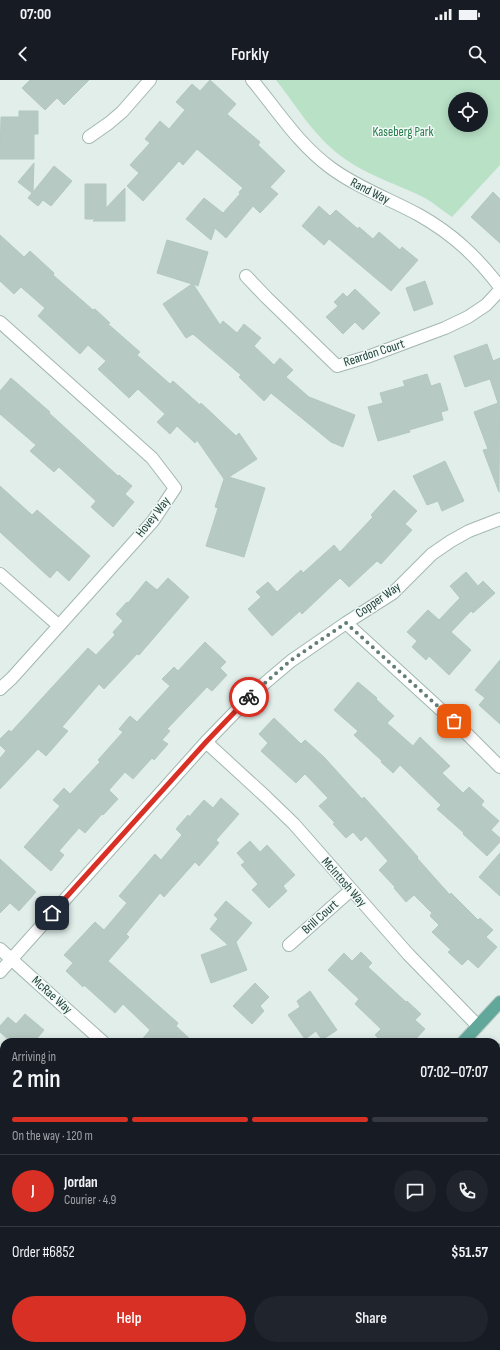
<!DOCTYPE html>
<meta charset="utf-8">
<style>
:root{--surface:#171b24;--page:#20242c;--text:#f1f3f6;--muted:#9ea1a6;--line:#363941;--accent:#d93025}
body{margin:0;font-family:"Sofia Sans Condensed",sans-serif;background:var(--page);color:var(--text);height:100vh;display:flex;flex-direction:column;font-size:15px;white-space:nowrap}
*{box-sizing:border-box;margin:0}
p{font-size:13px;color:var(--muted)}
.icon{flex:none;width:22px;height:22px;fill:none;stroke:currentColor;stroke-width:2;stroke-linecap:round;stroke-linejoin:round}
.map{position:relative;flex:1;overflow:hidden}
.side{position:absolute;left:0px;top:958px;width:500px;height:312px;display:flex;flex-direction:column;background:var(--surface);border-radius:12px 12px 0 0;box-shadow:0 2px 10px #0003}
.side>*{flex:none}
.buttons{position:absolute;left:448px;top:12px;display:grid;gap:8px}
.buttons a{display:grid;place-items:center;width:40px;height:40px;border-radius:50%;background:var(--surface);box-shadow:0 2px 10px #0003;font-size:20px}
.pin{position:absolute;display:grid;place-items:center;width:34px;height:34px;color:#fff;margin:-17px;border-radius:8px;box-shadow:0 2px 6px #0006}
.courier{position:absolute;display:grid;place-items:center;width:40px;height:40px;margin:-20px;border:3px solid #d93025;border-radius:50%;background:#fff;color:#222;box-shadow:0 1px 5px #0007}
.summary em{font-style:normal;font-weight:600}
.summary div{display:flex;flex-direction:column-reverse}
.summary{display:flex;align-items:center;justify-content:space-between;height:68px;padding:0 12px}
h1{font-size:26px;font-weight:600;line-height:30px}
.bar{display:grid;grid-template-columns:repeat(4,1fr);gap:6px 4px;align-content:center;height:48px;padding:0 12px}
.bar i{height:5px;border-radius:3px;background:var(--line)}
.bar .current{background:var(--accent)}
.bar p{grid-column:span 4}
.line{display:flex;align-items:center;gap:10px;padding:0 12px;border-top:1px solid var(--line)}
.line div{flex:1}
.round{display:grid;place-items:center;flex:none;width:42px;height:42px;border-radius:21px;background:var(--page)}
.action{display:flex;gap:8px;margin-top:auto;padding:8px 12px}
.action a{flex:1;height:46px;border-radius:24px;background:var(--accent);color:#fff;font-size:16px;font-weight:600;line-height:46px;text-align:center}
.action a+a{background:var(--page);color:var(--text)}
.status{display:flex;justify-content:space-between;align-items:center;height:28px;padding:0 20px;background:var(--surface);direction:ltr}
.status svg{height:11px;fill:currentColor}
header{display:flex;justify-content:space-between;align-items:center;height:52px;padding:0 12px;background:var(--surface);font-size:18px;font-weight:600}
.map>svg:first-child{display:block}
.green{fill:#b8e1c6;fill-rule:evenodd}
.building{fill:#b6c9c2;stroke:#b3c8c1}
.lines{fill:none;stroke-linecap:round;stroke-linejoin:round}
.minor-casing{stroke:#a3b7b1;stroke-width:14}
.major-casing{stroke:#c0cac8;stroke-width:14}
.path{stroke:#7eb5a7;stroke-width:2.5;stroke-dasharray:2 3;stroke-linecap:butt}
.minor{stroke:#fff;stroke-width:12}
.major{stroke:#61a89b;stroke-width:12}
.done{stroke:#637e77;stroke-width:4;stroke-dasharray:0 7.2}
.route{stroke:#d93025;stroke-width:5}
.labels{text-anchor:middle;dominant-baseline:central;stroke-width:3;stroke-linejoin:round;paint-order:stroke}
.park-label{font-size:13px;fill:#257c4c;stroke:#f2f9f6}
.street-label{font-size:13px;fill:#1f413a;stroke:#f2f9f6}
</style>
<div class="status"><b>07:00</b><svg viewBox="0 0 49 12"><path d="M0 12V9h3v3zM5 12V6h3v6zM10 12V3h3v9zM15 12V0h3v12zM26 1h20v11H26zM47 4h2v5h-2z"/></svg></div>
<header><svg class="icon" aria-label="back" viewBox="0 0 24 24"><path d="M15 5l-7 7 7 7"/></svg>Forkly<svg class="icon" aria-label="search" viewBox="0 0 24 24"><circle cx="10" cy="10" r="6"/><path d="M15 15l6 6"/></svg></header>
<div class="map">
<svg width="500" height="1270" viewBox="0 0 500 1270">
<rect width="100%" height="100%" fill="#e1eee9"/>
<!-- green -->
<path class="green" d="M276 0H500V85L452 137C443 131 434 123 425 118 399 105 372 97 348 81 315 59 299 29 276 0ZM455 19H481V45H455Z"/>
<!-- building -->
<path class="building" d="M30 0H89L64 25 57 18 45 30 22 8Z
M210 0 236 24 227 34 260 62 258 65 285 91 270 107 278 114 260 133 253 126 226 158 215 148 211 160 186 139 204 118 223 133 240 114 239 112 243 108 197 69 183 85 179 81 143 121 127 106 139 93 130 85 150 63 145 59 160 41 169 49 185 30 176 22 192 4 200 11Z
M19 31H38V54H34V79H0L1 37H19Z
M34 83 33 112 54 86 72 101 51 126 43 120 38 126 28 118 32 113 18 102Z
M85 104H106V128L125 108V141H93L96 139H85Z
M493 112 500 119V163L471 137Z
M319 126 330 136 336 130 358 149 359 147 373 159 379 152 400 170 402 167 418 180 391 211 329 159 324 165 302 146Z
M0 155 24 177 30 171 54 193 53 195 93 230 95 229 110 243 108 244 140 272 137 275 170 304 173 301 200 325 201 323 236 356 239 353 257 379 229 397 265 408 244 477 206 466 218 428 215 427 224 399 197 360 195 363 177 346 170 354 157 342 165 334 138 309 129 318 98 289 106 281 88 265 80 274 38 236 45 228 21 207 14 214 0 201Z
M167 160 208 172 198 206 193 204 220 245 223 241 237 253 244 244 261 258 254 266 274 285 280 278 293 290 286 297 309 317 355 335 343 367 331 362 271 313 264 321 239 297 241 295 193 254 186 258 163 224 192 204 157 193Z
M425 201 433 224 414 231 406 208Z
M355 209 380 233 363 250 355 242 343 254 326 237 338 226 334 222 343 213 347 217Z
M487 264 493 281 500 278 499 412 483 370 488 369 474 332 498 323 490 299 465 307 454 276Z
M427 294 431 306 440 303 448 330 441 332 443 340 409 350 410 352 378 361 368 327 383 323 380 313 405 306 403 301Z
M11 298 50 332 49 333 118 396 119 395 132 406 125 414 134 422 113 447 91 427 96 421 59 387 54 392 30 371 36 365 0 334V311Z
M445 381 464 421 442 431 438 421 427 425 413 396Z
M0 406 32 435 37 430 90 476 69 501 57 490 50 498 0 452Z
M394 410 417 431 405 444 412 450 381 484 377 481 349 507 340 498 302 534 300 531 272 556 248 529 261 517 256 512 268 502 277 512 301 490 303 493 334 465 340 472 373 437 371 435Z
M466 492 478 506 483 501 495 513 473 533 471 531 451 552 471 570 449 595 429 576 426 580 412 567 417 561 407 552 428 530 439 540 460 518 450 506Z
M168 498 189 517 139 575 137 574 104 609 99 604 62 647 68 651 46 676 38 669 0 709V678L6 671 0 665V659L9 650 11 652 88 568 96 575 115 555 113 552 123 541 116 534 127 522 128 523 146 501 157 510Z
M205 562 226 582 220 588 227 595 212 611 207 607 167 649 170 651 162 660 168 664 154 680 152 678 133 699 125 692 109 710 118 719 103 735 102 734 85 753 79 748 59 771 64 775 51 791 24 767 60 726 53 720 64 708 70 714 100 682 98 680 123 652 119 649 130 636 137 642 170 606 162 599 174 587 178 591Z
M500 580V644L479 625 485 618 475 610Z
M358 602 377 618 376 619 394 636 387 643 413 666 420 657 450 686 442 693 463 713 469 707 484 721 481 725 499 741 491 750 500 758V762L487 776 463 754 464 753 437 729 441 725 400 685 393 693 381 682 382 681 354 655 358 651 334 630Z
M274 638 301 664 305 660 324 677 362 719 364 717 418 777 417 778 450 815 451 813 478 840 480 838 493 850 486 857 497 867 478 888 468 879 462 885 448 872 451 870 432 852 439 845 430 836 432 833 414 815 406 822 394 808 395 807 379 790 388 781 366 756 361 761 353 752 346 758 333 744 335 743 319 726 328 718 305 694 296 703 261 671 268 663 259 654Z
M221 718 239 734 216 760 219 763 199 786 195 782 164 817 160 813 126 854 129 857 108 881 178 943 176 946 193 962H140L150 950 123 924 115 933 84 905 83 907 66 891 73 883 64 875 95 842 104 850 127 823 119 816 155 774 161 780 182 755 176 749 188 735 189 737 204 720 213 728Z
M250 761 260 772 267 765 295 795 283 806 287 811 269 828 252 810 258 804 241 785 245 782 237 773Z
M500 773V816L479 797Z
M0 779 36 812 19 831 10 823 0 833Z
M226 821 252 843 236 862 247 890 211 903 201 875 228 865 210 849 218 839 214 835Z
M361 872 372 883 368 887 406 922 407 921 421 934 415 940 425 949 413 962H383L375 955 381 949 355 924 359 919 328 890 344 873 352 881Z
M255 903 269 917 260 926 264 931 252 944 233 926Z
M310 911 337 950 322 960 316 951 305 959 288 935 300 927 297 921Z
M25 934 44 950 34 962H11L0 952V946L8 937 16 944Z"/>
<g class="lines">
<defs>
<path id="minor" d="M252 0C278 31 298 64 331 88 358 108 390 119 419 135 453 154 477 177 500 207
M89 57 109 43 122 32 150 0
M246 196 266 217 337 286 370 276 445 248 468 237 486 225 500 210
M0 242 152 378 175 408 153 441 12 598 0 609
M0 494 58 545
M346 543 464 651 500 687
M206 662 266 717 294 744 408 874 478 946
M289 865 351 810
M0 869 103 962
M0 892 206 662 240 627 265 603 291 581 346 543 393 513 432 474 451 461 469 451 500 439
M0 1125 4 1129
M391 1270H392"/>
<path id="major" d="M463 962 500 922
M496 974 500 970
M174 1270 178 1266
M225 1270 228 1266"/>
</defs>
<!-- minor casing -->
<use href="#minor" class="minor-casing"/>
<!-- major casing -->
<use href="#major" class="major-casing"/>
<!-- path -->
<path class="path" d="M496 1112 500 1115"/>
<!-- minor -->
<use href="#minor" class="minor"/>
<!-- major -->
<use href="#major" class="major"/>
</g>
<g class="lines">
<!-- done -->
<path class="done" d="M249 617 290 581 346 543 454 641"/>
<!-- route -->
<path class="route" d="M52 833 206 662 249 617"/>
</g>
<g class="labels">
<!-- park labels -->
<g class="park-label">
<text x="403" y="52">Kaseberg Park</text>
</g>
<!-- street labels -->
<g class="street-label">
<text transform="translate(370 111) rotate(27)">Rand Way</text>
<text transform="translate(374 273) rotate(-18)">Reardon Court</text>
<text transform="translate(153 437) rotate(-52)">Hovey Way</text>
<text transform="translate(378 520) rotate(-35)">Copper Way</text>
<text transform="translate(344 802) rotate(49)">McIntosh Way</text>
<text transform="translate(320 837) rotate(-42)">Brill Court</text>
<text transform="translate(52 915) rotate(42)">McRae Way</text>
</g>
</g>
</svg>
<div class="buttons">
<a><svg class="icon" aria-label="locate" viewBox="0 0 24 24"><circle cx="12" cy="12" r="6"/><path d="M12 2v4M12 18v4M2 12h4M18 12h4"/></svg></a>
</div>
<div class="pin" style="left:454px;top:641px;background:#ea580c"><svg class="icon" aria-label="bag" viewBox="0 0 24 24"><path d="M5 8h14l-1 12H6zM9 8a3 3 0 0 1 6 0"/></svg></div>
<div class="pin" style="left:52px;top:833px;background:#1f2937"><svg class="icon" aria-label="home" viewBox="0 0 24 24"><path d="M3 11l9-7 9 7M6 9v11h12V9"/></svg></div>
<div class="courier" style="left:249px;top:617px"><svg class="icon" aria-label="bike" viewBox="0 0 24 24"><circle cx="6" cy="16" r="4"/><circle cx="18" cy="16" r="4"/><path d="M6 16l4-8h5l3 8M10 8l3 8H6M13 5h3"/></svg></div>
<section class="side">
<div class="summary"><div><h1>2 min</h1><p>Arriving in</p></div><em>07:02–07:07</em></div>
<div class="bar"><i class="current"></i><i class="current"></i><i class="current"></i><i></i><p>On the way · 120 m</p></div>
<div class="line" style="height:72px"><b class="round" style="background:var(--accent);color:#fff">J</b><div><b>Jordan</b><p>Courier · 4.9</p></div><a class="round"><svg class="icon" aria-label="chat" viewBox="0 0 24 24"><path d="M4 5h16v11H9l-5 4z"/></svg></a><a class="round"><svg class="icon" aria-label="phone" viewBox="0 0 24 24"><path d="M5 4h4l2 5-3 2q2 4 5 5l2-3 5 2v4C11 20 4 13 5 4z"/></svg></a></div>
<div class="line" style="height:52px"><div>Order #6852</div><b>$51.57</b></div>
<div class="action"><a>Help</a><a>Share</a></div>
</section>
</div>
